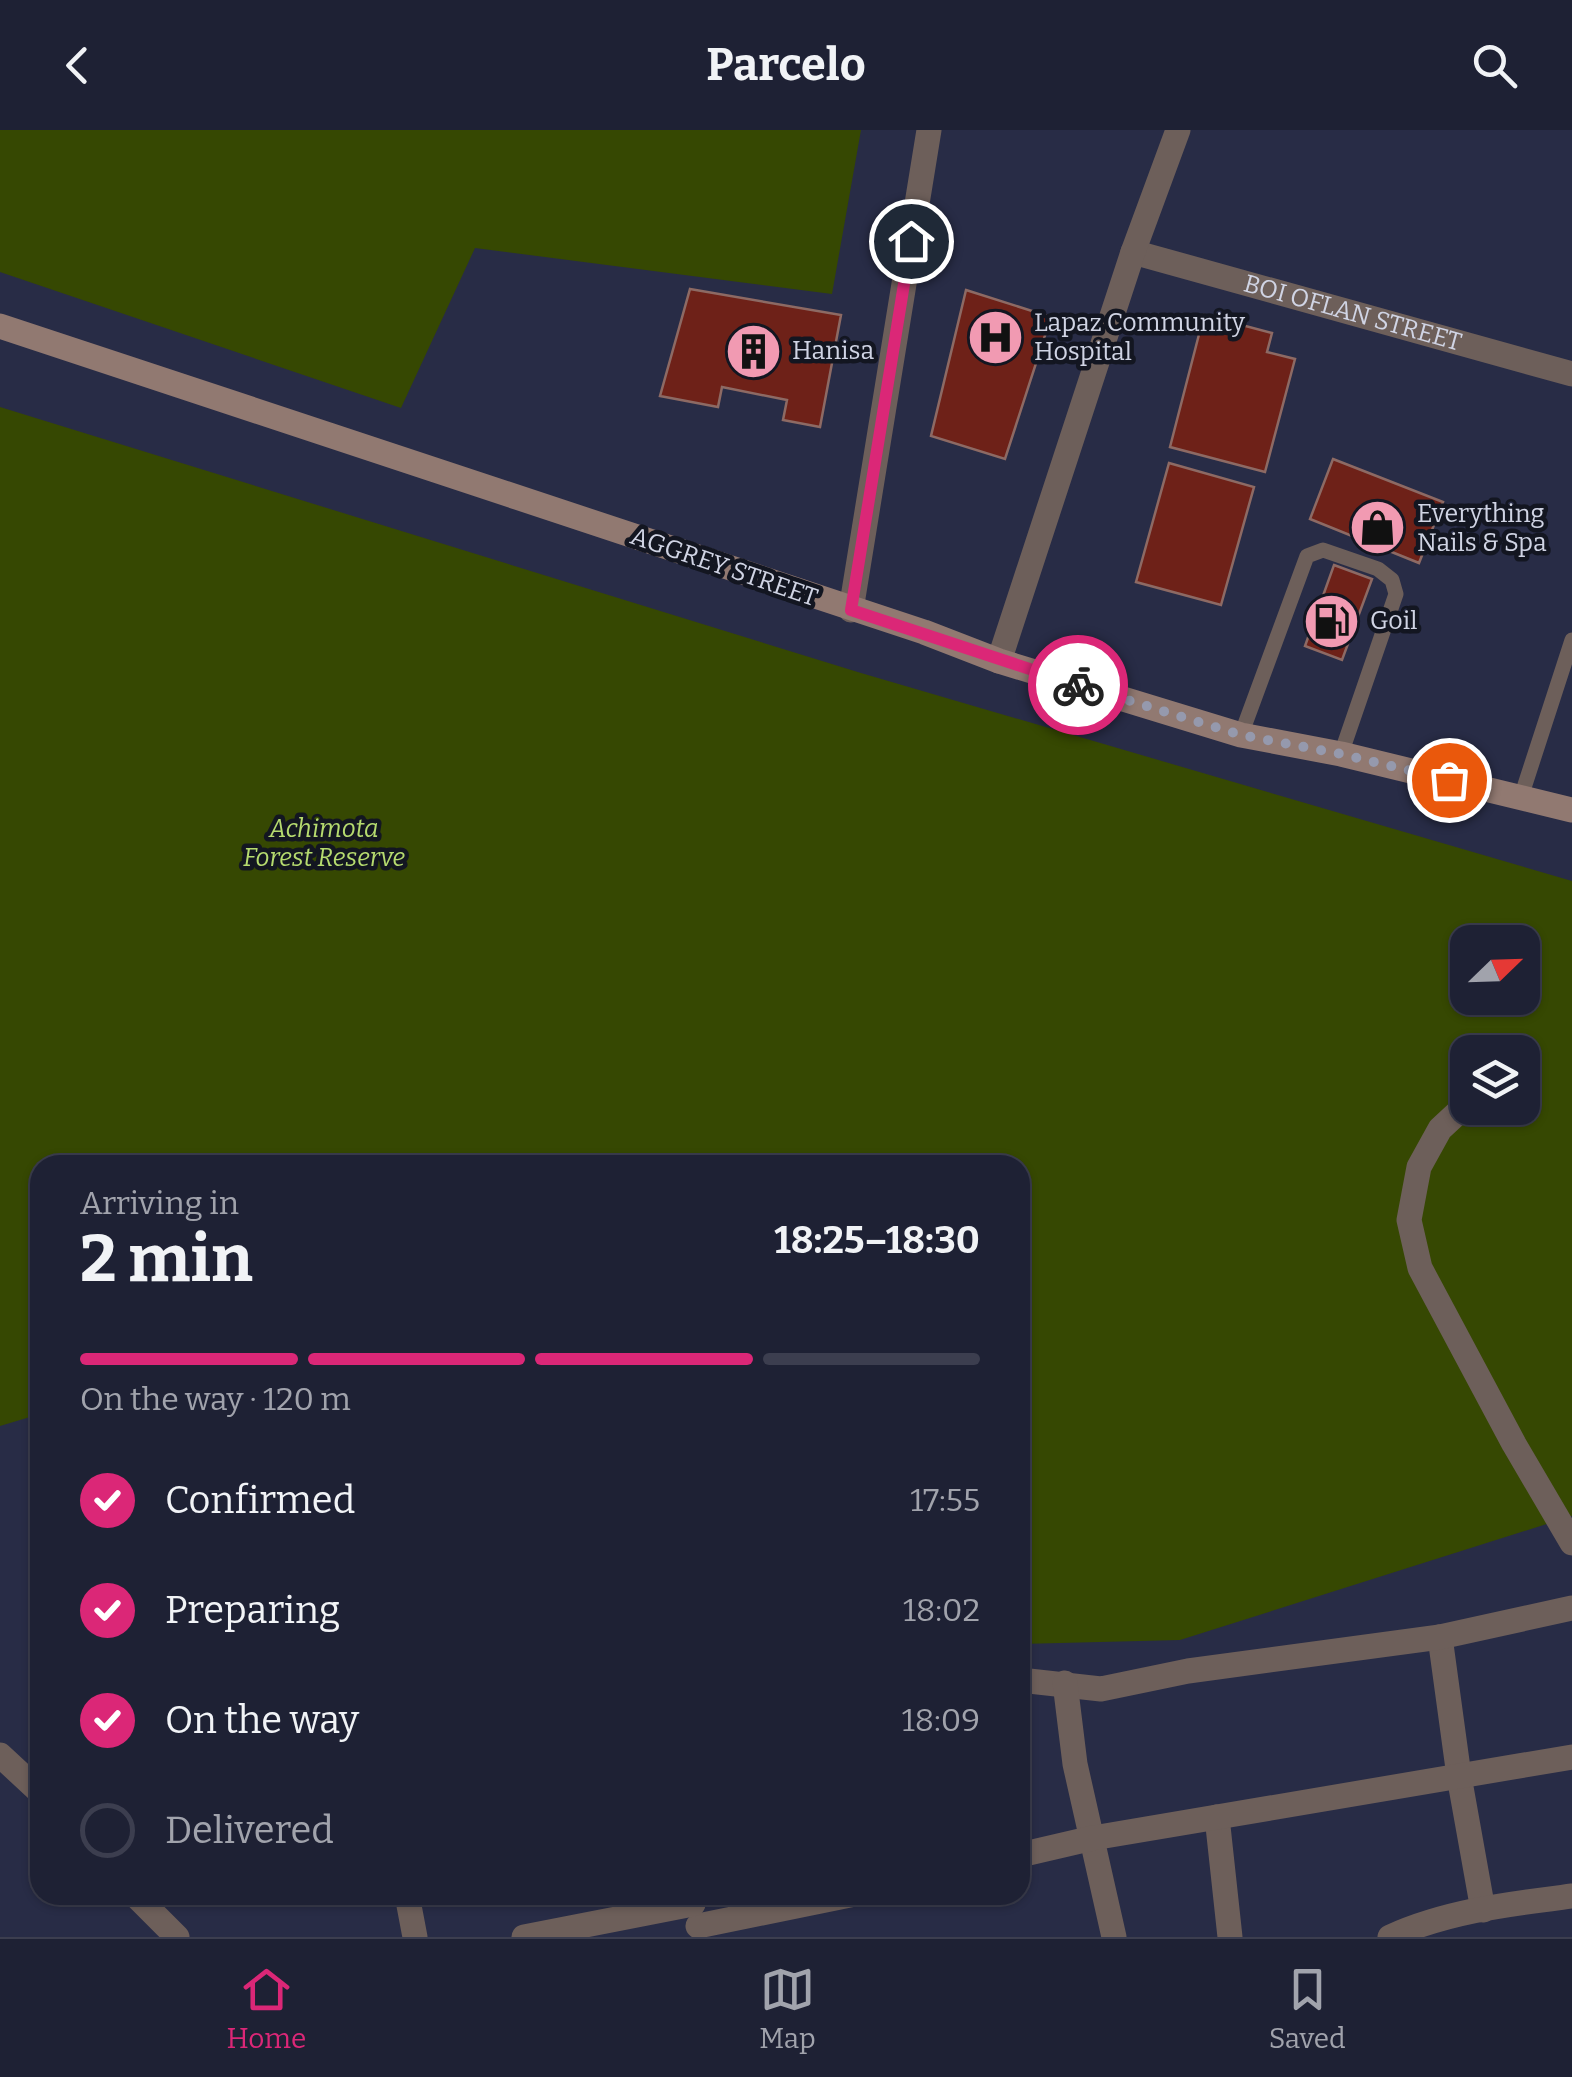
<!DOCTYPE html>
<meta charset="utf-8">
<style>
:root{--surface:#1e2134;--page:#2b2e40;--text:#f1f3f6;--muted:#a1a3ac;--line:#3c3e4f;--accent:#db2777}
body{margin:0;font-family:Bitter,serif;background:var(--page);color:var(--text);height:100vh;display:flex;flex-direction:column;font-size:38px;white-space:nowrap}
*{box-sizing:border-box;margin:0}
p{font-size:32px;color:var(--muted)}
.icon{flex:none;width:55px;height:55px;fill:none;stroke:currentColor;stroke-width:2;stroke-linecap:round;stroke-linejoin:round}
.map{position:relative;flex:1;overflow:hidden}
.details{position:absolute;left:30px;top:1025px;width:1000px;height:750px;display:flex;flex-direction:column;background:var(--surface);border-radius:30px;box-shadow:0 2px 8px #0004,0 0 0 2px var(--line)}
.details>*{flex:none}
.needle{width:65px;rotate:67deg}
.fabs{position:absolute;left:1450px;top:795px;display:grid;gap:20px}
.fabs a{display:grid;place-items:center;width:90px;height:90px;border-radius:20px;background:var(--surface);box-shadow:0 2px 8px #0004,0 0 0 2px var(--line);font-size:50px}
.pin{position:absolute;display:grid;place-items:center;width:85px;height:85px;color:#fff;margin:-42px;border:5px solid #fff;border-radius:50%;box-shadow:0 2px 10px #0007}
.courier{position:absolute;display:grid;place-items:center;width:100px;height:100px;margin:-50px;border:8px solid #db2777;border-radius:50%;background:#fff;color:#222;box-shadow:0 2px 12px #0007}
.head em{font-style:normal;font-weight:700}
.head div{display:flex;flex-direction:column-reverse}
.head{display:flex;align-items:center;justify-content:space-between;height:170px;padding:0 50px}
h1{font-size:65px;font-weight:700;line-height:75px}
.bar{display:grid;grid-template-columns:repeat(4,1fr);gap:15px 10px;align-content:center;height:120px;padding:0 50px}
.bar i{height:12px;border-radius:8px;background:var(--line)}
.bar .on{background:var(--accent)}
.bar p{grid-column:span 4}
ol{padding:0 50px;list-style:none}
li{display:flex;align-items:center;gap:30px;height:110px}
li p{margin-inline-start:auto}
li .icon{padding:10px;border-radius:50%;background:var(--accent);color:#fff;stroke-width:4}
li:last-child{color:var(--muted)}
li i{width:55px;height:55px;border:5px solid var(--line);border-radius:50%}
header{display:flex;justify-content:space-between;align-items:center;height:130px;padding:0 50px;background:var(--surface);font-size:45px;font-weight:700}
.tab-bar{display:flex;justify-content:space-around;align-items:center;height:140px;border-top:2px solid var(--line);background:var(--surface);font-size:28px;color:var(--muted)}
.tab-bar a{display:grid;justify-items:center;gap:5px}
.tab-bar .on{color:var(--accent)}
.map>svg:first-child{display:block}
.green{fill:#364802;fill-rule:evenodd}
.building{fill:#6e2118;stroke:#8d6a64;stroke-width:2.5}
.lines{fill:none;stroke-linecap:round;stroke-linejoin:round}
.service{stroke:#6d5f5a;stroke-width:15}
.minor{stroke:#6d5f5a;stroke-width:25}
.tertiary{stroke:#6d5f5a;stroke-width:25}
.secondary{stroke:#917971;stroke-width:25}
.done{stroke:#9599ad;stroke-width:10;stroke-dasharray:0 18}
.route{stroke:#db2777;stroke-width:12}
.labels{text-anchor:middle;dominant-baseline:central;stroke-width:9;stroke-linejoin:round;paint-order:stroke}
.street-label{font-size:25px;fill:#d0d4e4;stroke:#131621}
.poi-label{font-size:25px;fill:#d0d4e4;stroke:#131621;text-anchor:start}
.park-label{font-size:25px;font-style:italic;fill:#b6db6f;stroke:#131621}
</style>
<header><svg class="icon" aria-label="back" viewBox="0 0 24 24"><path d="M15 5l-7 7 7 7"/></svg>Parcelo<svg class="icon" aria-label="search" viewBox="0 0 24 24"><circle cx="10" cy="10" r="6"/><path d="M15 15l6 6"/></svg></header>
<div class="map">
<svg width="1572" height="1807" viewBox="0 0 1572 1807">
<rect width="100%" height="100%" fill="#282c46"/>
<!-- green -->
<path class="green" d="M0 0H861L832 164 475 118 401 278 0 142Z
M0 277 861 543 1572 751V1386L1180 1510 1020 1514V1035H40V1284L0 1296ZM1468 812H1522V868H1468ZM1468 922H1522V978H1468Z"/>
<!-- building -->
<path class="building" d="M690 159 841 185 820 297 783 290 787 270 722 257 718 277 660 266Z
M966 160 1051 187 1005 329 931 306Z
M1204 185 1272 203 1267 222 1295 229 1265 342 1170 317Z
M1333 329 1443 372 1419 433 1310 389Z
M1169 333 1254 357 1221 475 1136 452Z
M1334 435 1372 449 1342 530 1305 516Z"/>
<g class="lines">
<!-- service -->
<path class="service" d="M1241 605 1307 426 1323 420 1378 439 1392 450 1396 464 1341 624
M1521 667 1572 510"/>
<!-- minor -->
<g class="minor">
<path id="s1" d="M1133 122 1572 244"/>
<path d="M851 480 929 0"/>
<path d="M1468 973 1440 999 1419 1037 1409 1090 1420 1138 1514 1314 1572 1413"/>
<path d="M1440 1507 1459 1646 1483 1780"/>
<path d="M1020 1550 1101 1559 1188 1541 1440 1507 1572 1478"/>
<path d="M1065 1553 1075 1634 1114 1807"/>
<path d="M0 1625 40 1662"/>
<path d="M1217 1687 1230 1807"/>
<path d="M1020 1725 1093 1708 1572 1627"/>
<path d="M135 1765 177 1807"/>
<path d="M407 1765 415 1807"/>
<path d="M698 1796 850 1765"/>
<path d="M524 1807 693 1774"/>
<path d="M1390 1807C1447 1781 1510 1774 1572 1766"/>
</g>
<!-- tertiary -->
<path class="tertiary" d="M999 531 1133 122 1178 0"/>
<!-- secondary -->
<path class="secondary" d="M0 196 924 502 999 531 1241 605 1341 624 1572 680"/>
</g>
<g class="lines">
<!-- done -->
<path class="done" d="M1078 555 1241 605 1341 624 1449 650"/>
<!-- route -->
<path class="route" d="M911 111 851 480 1078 555"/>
</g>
<!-- icons -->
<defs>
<symbol id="hospital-disc" viewBox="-11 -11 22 22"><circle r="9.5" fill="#f19ab2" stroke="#131621"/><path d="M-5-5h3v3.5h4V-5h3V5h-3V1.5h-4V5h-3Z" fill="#111"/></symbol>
<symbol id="building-disc" viewBox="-11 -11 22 22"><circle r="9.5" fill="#f19ab2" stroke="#131621"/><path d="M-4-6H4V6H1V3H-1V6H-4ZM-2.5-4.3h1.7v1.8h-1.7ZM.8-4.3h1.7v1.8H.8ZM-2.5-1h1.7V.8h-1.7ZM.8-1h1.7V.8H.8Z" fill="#111"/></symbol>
<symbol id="shop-disc" viewBox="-11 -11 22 22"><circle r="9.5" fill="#f19ab2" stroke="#131621"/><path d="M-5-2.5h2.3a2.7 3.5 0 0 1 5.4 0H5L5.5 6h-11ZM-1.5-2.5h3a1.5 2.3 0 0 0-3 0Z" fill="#111"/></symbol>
<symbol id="fuel-disc" viewBox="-11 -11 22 22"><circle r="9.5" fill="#f19ab2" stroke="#131621"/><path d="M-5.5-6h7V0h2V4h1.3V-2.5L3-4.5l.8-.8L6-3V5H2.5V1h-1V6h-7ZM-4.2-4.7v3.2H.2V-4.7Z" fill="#111"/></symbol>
</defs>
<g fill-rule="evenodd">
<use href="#hospital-disc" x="964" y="176" width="63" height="63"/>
<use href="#building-disc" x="722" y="190" width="63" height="63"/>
<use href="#shop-disc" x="1346" y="366" width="63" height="63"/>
<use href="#fuel-disc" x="1300" y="460" width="63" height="63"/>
</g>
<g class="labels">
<!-- street labels -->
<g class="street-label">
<text stroke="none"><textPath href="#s1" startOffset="228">BOI OFLAN STREET</textPath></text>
<text transform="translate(724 437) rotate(19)">AGGREY STREET</text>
</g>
<!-- poi labels -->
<g class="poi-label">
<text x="1034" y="193">Lapaz Community<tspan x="1034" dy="29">Hospital</tspan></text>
<text x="792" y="221">Hanisa</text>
<text x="1417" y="384">Everything<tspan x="1417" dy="29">Nails &amp; Spa</tspan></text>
<text x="1370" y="491">Goil</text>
</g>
<!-- park labels -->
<g class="park-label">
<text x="324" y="699">Achimota<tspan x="324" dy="29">Forest Reserve</tspan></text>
</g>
</g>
</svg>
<div class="fabs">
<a><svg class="needle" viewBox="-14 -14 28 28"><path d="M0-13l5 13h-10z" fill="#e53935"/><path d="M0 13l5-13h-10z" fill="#a1a3ac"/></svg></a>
<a><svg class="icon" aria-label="layers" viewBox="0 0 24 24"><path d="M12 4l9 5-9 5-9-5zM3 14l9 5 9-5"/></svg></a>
</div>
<div class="pin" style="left:1449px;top:650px;background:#ea580c"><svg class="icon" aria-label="bag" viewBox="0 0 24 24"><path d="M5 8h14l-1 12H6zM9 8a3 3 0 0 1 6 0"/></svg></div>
<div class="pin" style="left:911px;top:111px;background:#1f2937"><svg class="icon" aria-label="home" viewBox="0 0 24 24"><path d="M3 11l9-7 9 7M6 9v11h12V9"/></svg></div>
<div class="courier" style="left:1078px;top:555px"><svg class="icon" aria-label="bike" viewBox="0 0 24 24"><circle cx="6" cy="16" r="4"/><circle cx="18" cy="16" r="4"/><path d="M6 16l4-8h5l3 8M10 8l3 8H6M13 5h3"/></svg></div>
<section class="details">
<div class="head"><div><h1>2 min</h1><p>Arriving in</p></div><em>18:25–18:30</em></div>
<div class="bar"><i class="on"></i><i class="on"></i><i class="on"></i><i></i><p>On the way · 120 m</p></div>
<ol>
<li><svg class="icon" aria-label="check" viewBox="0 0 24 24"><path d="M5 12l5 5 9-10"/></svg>Confirmed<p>17:55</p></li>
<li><svg class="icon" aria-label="check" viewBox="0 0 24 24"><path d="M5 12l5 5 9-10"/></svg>Preparing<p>18:02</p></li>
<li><svg class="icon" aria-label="check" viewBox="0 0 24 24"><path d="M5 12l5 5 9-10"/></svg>On the way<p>18:09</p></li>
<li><i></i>Delivered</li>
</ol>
</section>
</div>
<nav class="tab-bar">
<a class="on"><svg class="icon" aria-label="home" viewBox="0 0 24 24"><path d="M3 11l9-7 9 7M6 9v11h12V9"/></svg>Home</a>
<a><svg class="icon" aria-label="map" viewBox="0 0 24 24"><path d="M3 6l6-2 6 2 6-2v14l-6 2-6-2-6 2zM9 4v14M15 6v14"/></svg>Map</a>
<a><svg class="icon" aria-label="saved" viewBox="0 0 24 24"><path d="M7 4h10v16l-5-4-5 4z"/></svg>Saved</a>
</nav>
